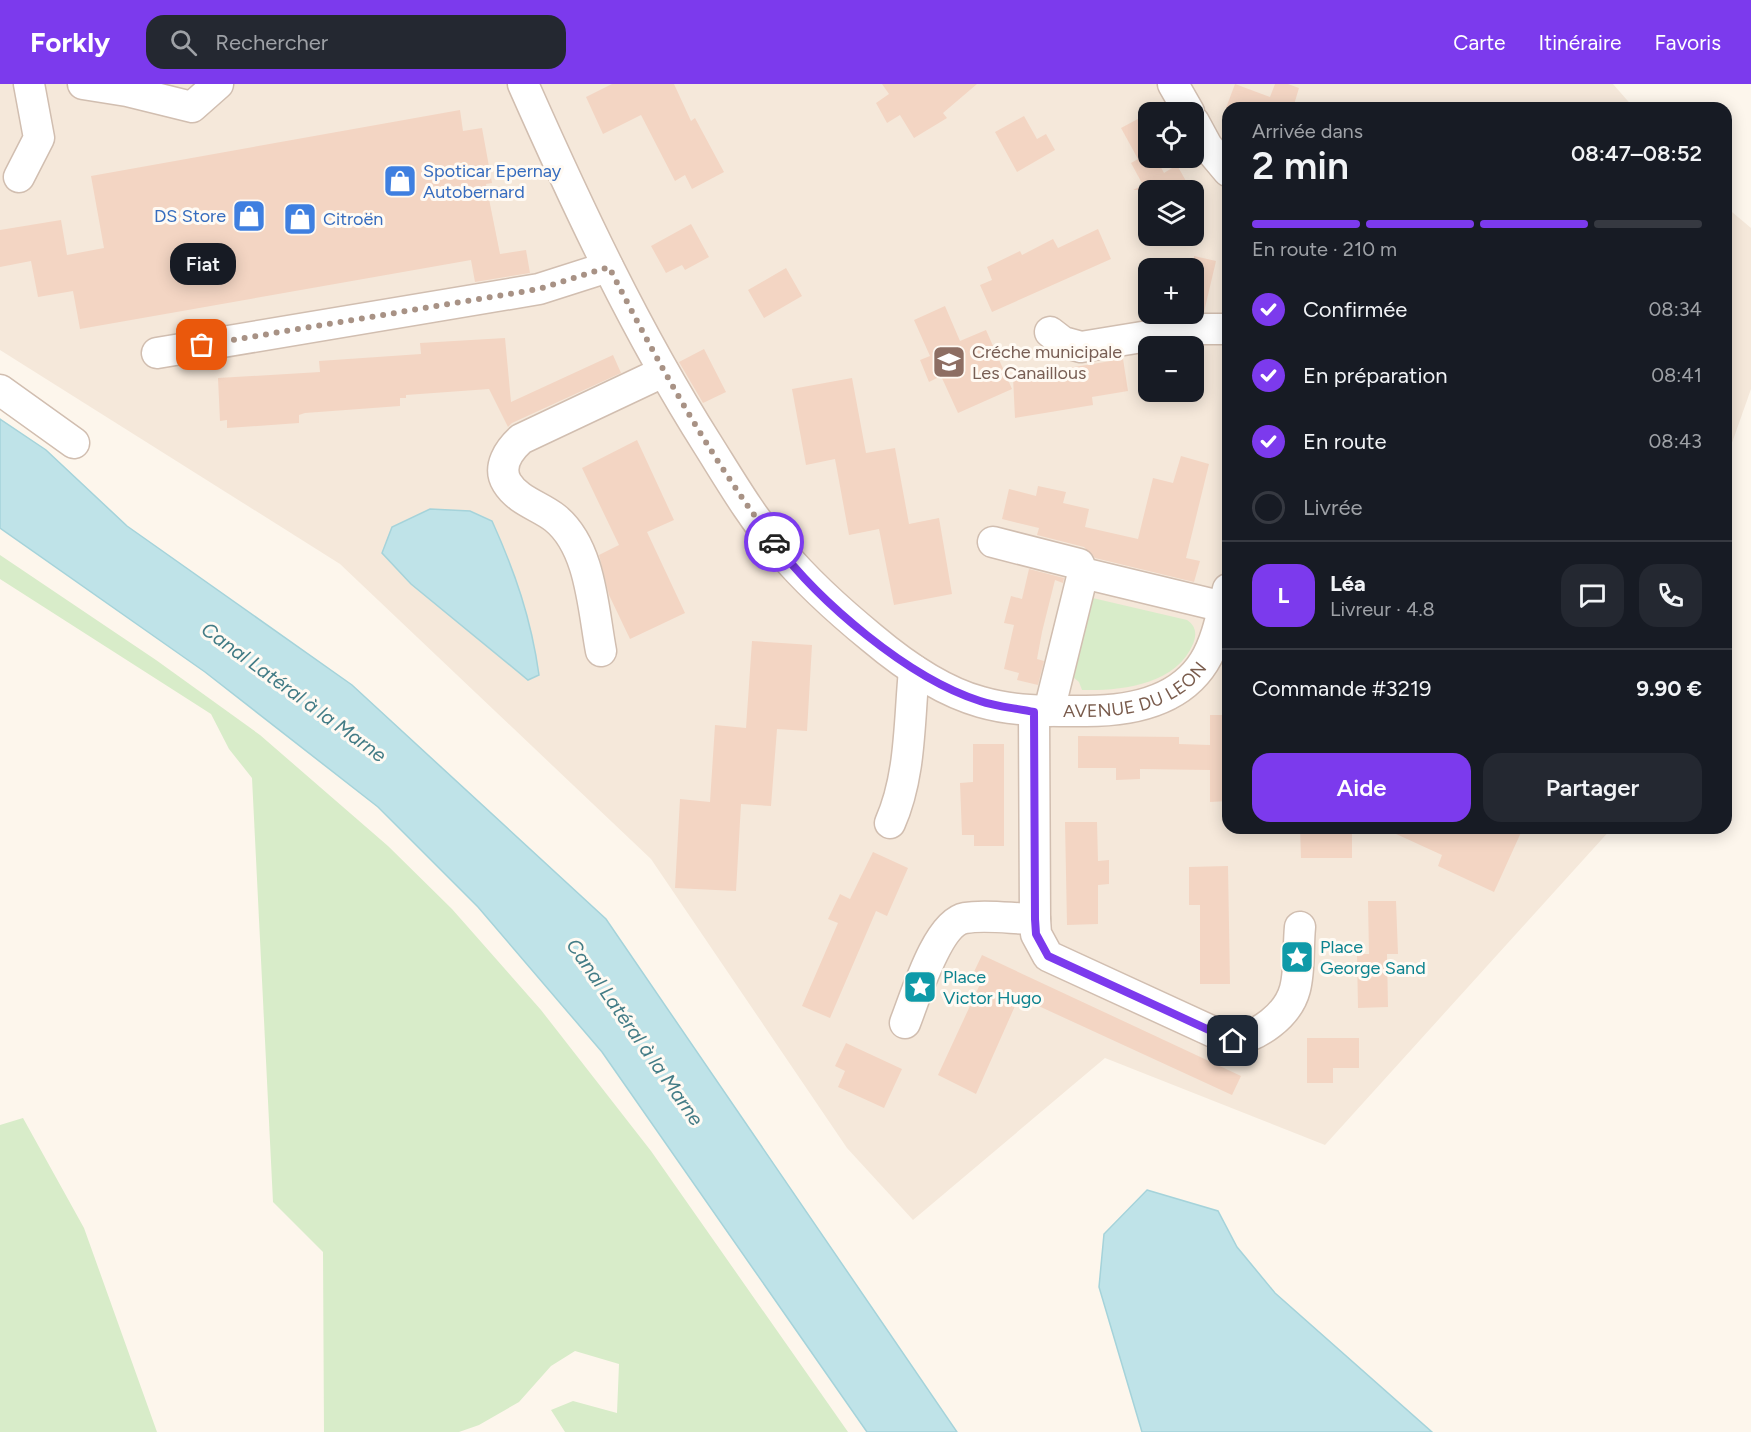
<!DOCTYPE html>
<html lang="fr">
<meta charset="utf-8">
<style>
:root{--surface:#171b24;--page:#242831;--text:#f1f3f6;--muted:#9ea1a6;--line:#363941;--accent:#7c3aed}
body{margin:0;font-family:Figtree,sans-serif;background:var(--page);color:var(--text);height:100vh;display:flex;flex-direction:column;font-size:22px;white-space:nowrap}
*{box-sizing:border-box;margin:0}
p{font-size:20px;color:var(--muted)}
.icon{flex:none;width:33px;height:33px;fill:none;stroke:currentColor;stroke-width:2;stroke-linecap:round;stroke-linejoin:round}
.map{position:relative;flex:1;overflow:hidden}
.sheet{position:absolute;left:1222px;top:18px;width:510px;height:732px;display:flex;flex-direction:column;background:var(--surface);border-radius:18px;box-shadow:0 3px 15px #0003}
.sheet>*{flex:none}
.buttons{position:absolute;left:1138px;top:18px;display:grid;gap:12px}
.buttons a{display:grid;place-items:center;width:66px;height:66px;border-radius:12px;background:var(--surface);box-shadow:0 3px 15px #0003;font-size:30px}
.pin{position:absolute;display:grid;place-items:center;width:51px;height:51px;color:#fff;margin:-26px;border-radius:12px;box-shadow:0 3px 9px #0006}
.courier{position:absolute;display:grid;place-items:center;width:60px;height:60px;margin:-30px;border:4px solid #7c3aed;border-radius:50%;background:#fff;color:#222;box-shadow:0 2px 8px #0007}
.bubble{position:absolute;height:42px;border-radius:18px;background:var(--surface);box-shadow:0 3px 15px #0003;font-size:20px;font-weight:600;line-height:42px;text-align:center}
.summary em{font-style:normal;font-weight:600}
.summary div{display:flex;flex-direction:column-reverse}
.summary{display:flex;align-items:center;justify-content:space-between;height:102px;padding:0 30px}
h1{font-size:39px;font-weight:600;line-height:45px}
.bar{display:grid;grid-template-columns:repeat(4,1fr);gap:9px 6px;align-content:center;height:72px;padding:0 30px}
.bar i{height:8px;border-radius:4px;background:var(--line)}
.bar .on{background:var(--accent)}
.bar p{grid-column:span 4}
.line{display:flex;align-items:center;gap:15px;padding:0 30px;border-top:2px solid var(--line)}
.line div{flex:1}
.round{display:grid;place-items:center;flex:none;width:63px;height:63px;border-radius:18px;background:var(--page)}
ol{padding:0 30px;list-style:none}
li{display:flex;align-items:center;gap:18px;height:66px}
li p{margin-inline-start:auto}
li .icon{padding:6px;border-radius:50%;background:var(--accent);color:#fff;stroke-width:4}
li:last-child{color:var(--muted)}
li i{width:33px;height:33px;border:3px solid var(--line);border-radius:50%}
.button{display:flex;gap:12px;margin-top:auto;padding:12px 30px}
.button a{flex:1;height:69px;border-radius:18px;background:var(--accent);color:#fff;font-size:24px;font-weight:600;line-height:69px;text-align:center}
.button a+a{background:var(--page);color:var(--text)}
header{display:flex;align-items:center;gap:36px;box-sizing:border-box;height:84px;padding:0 30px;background:var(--accent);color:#fff}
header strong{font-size:28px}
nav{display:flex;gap:33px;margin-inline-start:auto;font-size:21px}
.search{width:420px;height:54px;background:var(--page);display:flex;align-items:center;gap:15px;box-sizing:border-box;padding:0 21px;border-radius:18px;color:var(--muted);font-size:22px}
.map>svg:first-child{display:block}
.residential{fill:#f5e8da;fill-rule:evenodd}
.green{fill:#d8ecc9}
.water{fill:#bfe3e8;stroke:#a5d3da;stroke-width:1.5}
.building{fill:#f3d5c3}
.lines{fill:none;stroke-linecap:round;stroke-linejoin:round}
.minor-casing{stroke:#d1beb0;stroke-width:33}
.minor{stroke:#fff;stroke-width:30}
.done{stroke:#a89285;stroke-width:6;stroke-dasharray:0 10.8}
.route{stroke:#7c3aed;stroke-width:8}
.labels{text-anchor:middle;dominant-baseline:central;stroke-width:6;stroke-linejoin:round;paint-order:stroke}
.shop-label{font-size:18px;fill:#366cbe;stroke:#fffaf3;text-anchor:start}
.education-label{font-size:18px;fill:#785e54;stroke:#fffaf3;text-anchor:start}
.street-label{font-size:18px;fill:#7a5c4d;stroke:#fffaf3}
.culture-label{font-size:18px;fill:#0d838f;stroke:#fffaf3;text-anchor:start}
.water-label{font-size:20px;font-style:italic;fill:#437c86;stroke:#fffaf3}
</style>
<header>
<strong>Forkly</strong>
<div class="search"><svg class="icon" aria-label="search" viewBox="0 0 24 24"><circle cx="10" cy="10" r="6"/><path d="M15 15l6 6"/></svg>Rechercher</div>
<nav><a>Carte</a><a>Itinéraire</a><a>Favoris</a></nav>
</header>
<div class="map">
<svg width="1751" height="1348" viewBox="0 0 1751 1348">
<rect width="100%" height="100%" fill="#fdf6ec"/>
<!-- residential -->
<path class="residential" d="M0 0H1613L1634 24H1228V744H1612L1325 1061 1105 974 913 1136 847 1064 651 775 340 480 0 266ZM1149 28H1194V74H1149ZM1149 106H1194V152H1149ZM1149 184H1194V230H1149ZM1149 262H1194V308H1149Z
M1726 123 1751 144V305L1727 373Z"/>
<!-- green -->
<path class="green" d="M0 471 156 576 260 651 388 762 452 825 541 926 651 1067 848 1348H565L551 1326 573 1317 617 1329 619 1280 575 1267 551 1282 519 1318 479 1341 459 1348H324L323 1168 273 1118 252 694 229 665 211 630 0 495Z
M1084 512 1187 536C1196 542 1197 550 1193 560 1176 601 1120 607 1082 606L1079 598 1067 588Z
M23 1034 84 1144 157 1348H0V1041Z"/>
<!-- water -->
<path class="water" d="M0 335 46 366 127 442 352 601 606 835 957 1348H867L602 968 478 823 378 723 205 588 0 444Z
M430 425 470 427 492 437C515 488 531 534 539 591L528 596 411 500 382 469 392 443Z
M1147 1106 1218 1127 1237 1163 1275 1209 1432 1348H1142L1099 1203 1104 1150Z"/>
<!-- building -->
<path class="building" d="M612 0H674L691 37 695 34 724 88 692 105 685 91 675 97 641 31 603 50 586 13Z
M882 0H977L943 29 947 34 914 54 900 31 887 39 876 19 889 10Z
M1235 0 1270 13 1275 0H1288L1299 4 1293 24H1226Z
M460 26 463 47 482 44 492 99 486 100 500 170 526 166 530 189 475 198 471 176 80 245 73 207 38 213 31 177 0 183V146L61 136 67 171 104 164 91 92Z
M1149 29V74H1156L1164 89 1177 81 1191 106H1133L1143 101 1131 79 1138 75 1121 44Z
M1024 32 1037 55 1046 50 1055 66 1017 88 995 48Z
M691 140 709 173 685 186 682 181 666 189 651 162Z
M1098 145 1111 175 992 228 980 201 992 196 987 183 1020 167 1022 171 1053 155 1058 164Z
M1194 172 1216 177 1204 228H1194Z
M786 184 802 212 764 234 748 206Z
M945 222 960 257 986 246 1012 305 958 329 941 292 929 298 920 276 930 272 914 236Z
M505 254 511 318 613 271 621 289 512 339 508 343 489 305 406 311V314H400V322L305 329 299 331V339L227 344V336L220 337 218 294 320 288 319 277 421 270 420 259Z
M704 265 726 308 703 319 679 278Z
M1123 275 1128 307 1092 313 1093 321 1015 334 1013 293Z
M852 294 866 369 895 364 909 440 939 434 952 510 894 521 879 445 849 451 835 375 806 381 792 305Z
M637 356 674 436 647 448 685 529 630 555 609 511 599 471 619 461 582 384Z
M1181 372 1209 380 1186 474 1200 477 1194 498 1095 474 1084 463 1037 451 1039 444 1002 435 1009 405 1036 412 1038 402 1066 408 1063 419 1089 425 1085 443 1138 455 1153 394 1173 399Z
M1029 485 1064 494 1063 499 1055 496 1042 548 1037 575 1044 577 1038 601 1017 596 1019 589 1004 585 1014 541 1004 539 1011 512 1022 515Z
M752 557 812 561 807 647 777 645 771 722 741 720 736 807 675 804 680 715 710 718 715 641 746 644Z
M1210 631H1228V717L1210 718V686L1140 685V695L1116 696V684H1078V652L1179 653V660L1210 661Z
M973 660H1004V762H974V751H962L960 699 973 698Z
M1065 738H1097L1098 777 1109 776V800L1098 801V840L1067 841Z
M1300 744 1352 745V774H1301Z
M1383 744H1523L1494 808 1438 782 1442 771Z
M873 768 908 784 887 832 876 827 830 934 802 922 838 839 828 835 840 810 850 815Z
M1228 782 1230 900H1200V821H1189V783Z
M1368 817H1396L1398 870H1387L1388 923 1358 924 1357 870H1369Z
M982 871 1241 992 1232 1011 1019 913 976 1010 938 991 982 896 972 892Z
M1307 954H1359V984H1333V999H1307Z
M846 959 902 985 884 1024 838 1003 845 987 835 982Z"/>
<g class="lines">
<defs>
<g id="minor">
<path d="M83 0 127 7 192 23 218 0"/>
<path id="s1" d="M523 0C578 124 635 246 708 361 730 396 752 434 780 466 807 498 839 527 872 554 904 581 941 607 981 618 1016 628 1051 627 1086 627 1129 627 1179 618 1204 578 1217 557 1222 529 1228 505"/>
<path d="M1173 0 1189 28"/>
<path d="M1194 38 1207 62 1228 87"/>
<path d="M19 93 39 54 29 0"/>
<path d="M1050 248 1063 258 1081 263 1191 245H1228"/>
<path d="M157 269 539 205 608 183"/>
<path d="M0 306 74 359"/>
<path d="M993 458 1079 480 1083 489 1224 523"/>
<path d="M601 567C593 525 591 463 555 434 540 422 518 417 507 399 497 383 509 366 521 355L663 288"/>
<path d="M1049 627 1083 489"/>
<path d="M1034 628 1035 835 1036 850 1048 872 1233 957C1258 952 1288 932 1295 905 1300 886 1298 863 1300 843"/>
<path d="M890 739C911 692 909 637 914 586"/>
<path d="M905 939C915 914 937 839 965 834 986 830 1013 835 1035 835"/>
</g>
</defs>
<!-- minor casing -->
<use href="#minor" class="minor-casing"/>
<!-- minor -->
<use href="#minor" class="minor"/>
</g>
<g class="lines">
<!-- done -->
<path class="done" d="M202 261 539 205 609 183C658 279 709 372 774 458"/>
<!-- route -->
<path class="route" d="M774 458C819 518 908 594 980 617 997 623 1016 624 1034 628L1035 835 1036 850 1048 872 1233 957"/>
</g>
<!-- icons -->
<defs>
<symbol id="shop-square" viewBox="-11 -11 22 22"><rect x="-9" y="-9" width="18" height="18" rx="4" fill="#3f7fe0" stroke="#fffaf3"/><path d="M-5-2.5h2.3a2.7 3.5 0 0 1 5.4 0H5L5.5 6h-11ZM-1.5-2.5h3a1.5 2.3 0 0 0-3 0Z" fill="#fff"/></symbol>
<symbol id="school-square" viewBox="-11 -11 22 22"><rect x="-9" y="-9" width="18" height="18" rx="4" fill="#8d6e63" stroke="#fffaf3"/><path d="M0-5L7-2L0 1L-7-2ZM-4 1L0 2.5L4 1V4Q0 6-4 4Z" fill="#fff"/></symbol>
<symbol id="sight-square" viewBox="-11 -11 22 22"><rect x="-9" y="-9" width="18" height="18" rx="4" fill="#0f9aa8" stroke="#fffaf3"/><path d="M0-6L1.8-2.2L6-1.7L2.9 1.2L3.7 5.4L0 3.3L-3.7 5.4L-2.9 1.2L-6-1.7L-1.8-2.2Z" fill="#fff"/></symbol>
</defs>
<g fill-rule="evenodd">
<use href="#shop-square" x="381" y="78" width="38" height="38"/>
<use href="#shop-square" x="230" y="113" width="38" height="38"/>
<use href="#shop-square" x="281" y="116" width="38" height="38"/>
<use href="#school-square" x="930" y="259" width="38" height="38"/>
<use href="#sight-square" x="1278" y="854" width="38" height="38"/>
<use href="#sight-square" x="901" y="884" width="38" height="38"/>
</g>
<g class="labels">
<!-- shop labels -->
<g class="shop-label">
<text x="423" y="87">Spoticar Epernay<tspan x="423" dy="21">Autobernard</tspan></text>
<text x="226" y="132" text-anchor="end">DS Store</text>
<text x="323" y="135">Citroën</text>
</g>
<!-- education labels -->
<g class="education-label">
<text x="972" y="268">Créche municipale<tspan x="972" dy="21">Les Canaillous</tspan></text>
</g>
<!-- street labels -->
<g class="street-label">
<text stroke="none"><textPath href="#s1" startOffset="948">AVENUE DU LEON</textPath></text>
</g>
<!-- culture labels -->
<g class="culture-label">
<text x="1320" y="863">Place<tspan x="1320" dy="21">George Sand</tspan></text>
<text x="943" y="893">Place<tspan x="943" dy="21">Victor Hugo</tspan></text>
</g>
<!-- water labels -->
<g class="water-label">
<text transform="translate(294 608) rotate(36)">Canal Latéral à la Marne</text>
<text transform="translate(635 948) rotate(55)">Canal Latéral à la Marne</text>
</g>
</g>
</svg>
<div class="buttons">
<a><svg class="icon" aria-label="locate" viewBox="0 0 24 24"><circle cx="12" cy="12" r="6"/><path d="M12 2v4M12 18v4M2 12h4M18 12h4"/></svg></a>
<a><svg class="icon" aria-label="layers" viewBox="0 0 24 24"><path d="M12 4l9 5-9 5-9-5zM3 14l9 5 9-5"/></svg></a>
<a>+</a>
<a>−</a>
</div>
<div class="pin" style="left:202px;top:261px;background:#ea580c"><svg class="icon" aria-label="bag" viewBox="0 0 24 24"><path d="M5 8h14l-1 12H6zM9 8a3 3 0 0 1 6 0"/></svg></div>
<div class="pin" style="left:1233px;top:957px;background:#1f2937"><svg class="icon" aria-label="home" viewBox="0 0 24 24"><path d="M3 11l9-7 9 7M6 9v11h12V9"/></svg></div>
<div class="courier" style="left:774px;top:458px"><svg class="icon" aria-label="car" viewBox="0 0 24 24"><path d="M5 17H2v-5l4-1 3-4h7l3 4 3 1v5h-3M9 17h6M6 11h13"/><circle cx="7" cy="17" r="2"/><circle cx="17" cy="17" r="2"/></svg></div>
<div class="bubble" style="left:170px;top:159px;width:66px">Fiat</div>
<section class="sheet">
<div class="summary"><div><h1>2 min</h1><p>Arrivée dans</p></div><em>08:47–08:52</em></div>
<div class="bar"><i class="on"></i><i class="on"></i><i class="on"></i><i></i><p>En route · 210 m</p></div>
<ol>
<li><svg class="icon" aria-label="check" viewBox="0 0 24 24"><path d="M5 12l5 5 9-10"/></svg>Confirmée<p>08:34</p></li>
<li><svg class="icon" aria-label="check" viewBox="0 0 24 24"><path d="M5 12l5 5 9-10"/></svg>En préparation<p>08:41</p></li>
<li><svg class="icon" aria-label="check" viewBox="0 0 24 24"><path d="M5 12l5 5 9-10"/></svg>En route<p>08:43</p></li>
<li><i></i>Livrée</li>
</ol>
<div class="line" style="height:108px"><b class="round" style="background:var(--accent);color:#fff">L</b><div><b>Léa</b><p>Livreur · 4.8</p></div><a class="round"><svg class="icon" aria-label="chat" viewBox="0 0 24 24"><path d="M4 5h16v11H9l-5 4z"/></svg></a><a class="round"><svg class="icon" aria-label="phone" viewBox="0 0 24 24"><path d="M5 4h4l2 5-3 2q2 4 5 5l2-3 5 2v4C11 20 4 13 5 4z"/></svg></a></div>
<div class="line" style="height:78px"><div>Commande #3219</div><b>9.90 €</b></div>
<div class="button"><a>Aide</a><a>Partager</a></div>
</section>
</div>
